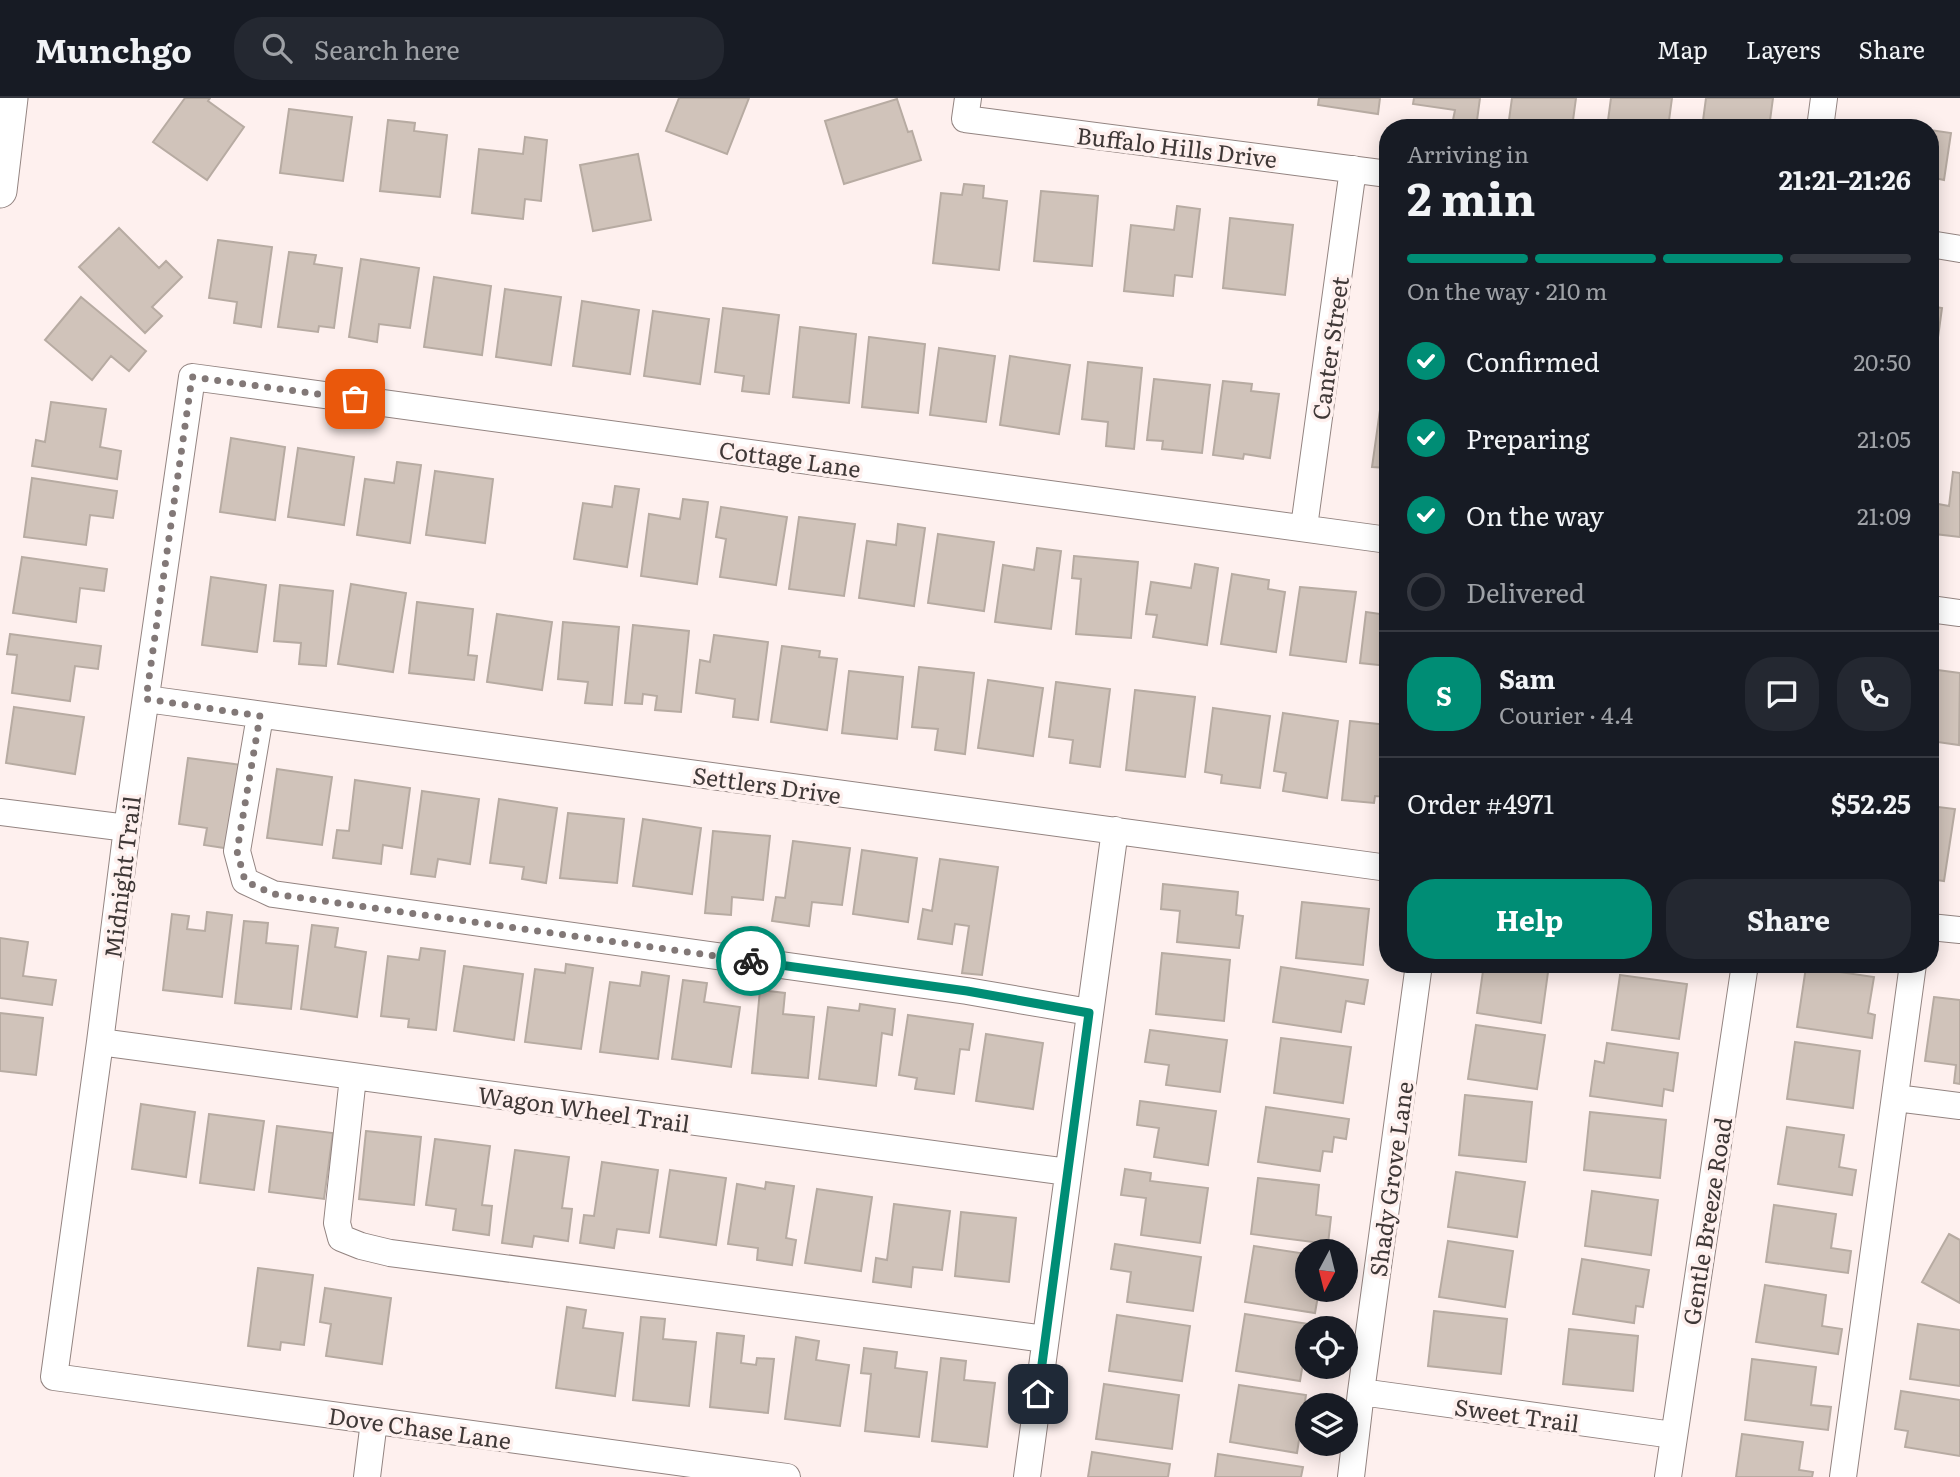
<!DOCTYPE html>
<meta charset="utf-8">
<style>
:root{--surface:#171b24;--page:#242831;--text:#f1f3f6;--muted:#9ea1a6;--line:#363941;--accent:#008d75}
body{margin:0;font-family:Literata,serif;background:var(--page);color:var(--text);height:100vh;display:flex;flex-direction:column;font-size:26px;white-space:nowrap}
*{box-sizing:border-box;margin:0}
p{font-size:23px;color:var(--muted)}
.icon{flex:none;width:38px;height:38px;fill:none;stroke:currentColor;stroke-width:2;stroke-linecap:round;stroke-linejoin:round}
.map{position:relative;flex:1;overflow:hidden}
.side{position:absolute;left:1379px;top:21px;width:560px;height:854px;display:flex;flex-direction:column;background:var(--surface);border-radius:28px;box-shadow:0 4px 18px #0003}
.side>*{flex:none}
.needle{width:46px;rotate:187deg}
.tools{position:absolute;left:1295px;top:1141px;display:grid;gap:14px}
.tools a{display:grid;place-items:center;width:63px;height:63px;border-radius:50%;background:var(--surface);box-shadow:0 4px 18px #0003;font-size:35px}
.pin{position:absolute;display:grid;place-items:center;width:60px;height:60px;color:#fff;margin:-30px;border-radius:14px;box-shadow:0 4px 10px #0006}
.courier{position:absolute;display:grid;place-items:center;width:70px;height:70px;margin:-35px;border:5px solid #008d75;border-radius:50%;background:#fff;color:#222;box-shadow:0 2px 9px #0007}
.headline em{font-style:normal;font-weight:700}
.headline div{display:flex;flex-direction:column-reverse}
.headline{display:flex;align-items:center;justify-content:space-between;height:119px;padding:0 28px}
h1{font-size:46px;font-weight:700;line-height:52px}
.bar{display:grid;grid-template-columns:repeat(4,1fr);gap:10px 7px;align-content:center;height:84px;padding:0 28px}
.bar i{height:9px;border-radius:5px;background:var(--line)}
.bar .on{background:var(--accent)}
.bar p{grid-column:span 4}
.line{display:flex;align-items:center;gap:18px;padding:0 28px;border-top:2px solid var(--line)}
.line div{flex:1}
.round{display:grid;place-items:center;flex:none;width:74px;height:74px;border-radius:28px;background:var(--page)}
ol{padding:0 28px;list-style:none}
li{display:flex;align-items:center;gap:21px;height:77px}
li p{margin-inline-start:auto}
li .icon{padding:7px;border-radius:50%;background:var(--accent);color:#fff;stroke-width:4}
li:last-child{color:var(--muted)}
li i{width:38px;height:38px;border:4px solid var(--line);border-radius:50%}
.action{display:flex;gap:14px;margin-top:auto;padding:14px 28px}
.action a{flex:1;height:80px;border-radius:28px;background:var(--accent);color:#fff;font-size:28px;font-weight:700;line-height:80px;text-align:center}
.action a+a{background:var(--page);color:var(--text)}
header{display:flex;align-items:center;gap:42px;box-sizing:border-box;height:98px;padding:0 35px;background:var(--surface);border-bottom:2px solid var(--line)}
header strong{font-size:33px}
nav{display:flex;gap:38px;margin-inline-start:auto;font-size:24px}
.search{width:490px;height:63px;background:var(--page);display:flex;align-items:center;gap:18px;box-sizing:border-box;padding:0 24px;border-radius:28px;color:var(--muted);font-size:26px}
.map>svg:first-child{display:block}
.building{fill:#d0c3ba;stroke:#b7aba2;stroke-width:2}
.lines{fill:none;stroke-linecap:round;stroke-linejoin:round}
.minor-casing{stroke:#938481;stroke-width:28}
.major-casing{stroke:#938481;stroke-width:35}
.minor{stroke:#fff;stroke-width:26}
.major{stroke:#fff;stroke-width:33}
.done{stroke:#827877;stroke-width:7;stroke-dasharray:0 12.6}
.route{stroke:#008d75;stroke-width:9}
.labels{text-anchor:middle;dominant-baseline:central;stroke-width:7;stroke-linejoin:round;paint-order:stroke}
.street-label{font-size:23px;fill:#3f3837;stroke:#fef0ee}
</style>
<header>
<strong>Munchgo</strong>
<div class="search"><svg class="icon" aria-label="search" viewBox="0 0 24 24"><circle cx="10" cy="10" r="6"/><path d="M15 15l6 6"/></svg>Search here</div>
<nav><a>Map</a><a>Layers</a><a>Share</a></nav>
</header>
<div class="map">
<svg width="1960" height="1379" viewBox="0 0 1960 1379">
<rect width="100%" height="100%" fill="#fef0ee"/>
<!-- building -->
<path class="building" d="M185 0H210L208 3 244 29 207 82 153 44Z
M679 0H749L727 56 666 33Z
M1319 0H1380L1378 16 1318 7Z
M1414 0H1480L1476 30 1452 27 1455 12 1413 6Z
M1512 0H1576L1572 30 1508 29Z
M1611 0H1672L1668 30H1607Z
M1706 0H1773L1769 30H1702Z
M897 1 908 34 912 33 921 62 844 86 825 23Z
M289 11 352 19 343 83 280 75Z
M388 22 415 25 414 33 447 37 440 99 380 93Z
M1930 32 1951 35 1944 82 1930 79Z
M525 39 547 42 541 103 525 101 523 121 472 115 479 51 523 56Z
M638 56 651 122 593 133 580 67Z
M964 86 984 88 983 100 1007 103 999 172 933 165 941 95 962 97Z
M1041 93 1098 98 1092 168 1034 163Z
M1177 108 1200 111 1192 179 1175 177 1173 198 1124 193 1131 127 1174 132Z
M1230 120 1293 127 1285 197 1223 190Z
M119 130 159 170 166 163 182 179 152 209 162 218 145 235 79 169Z
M218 142 272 149 261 229 234 225 237 204 209 200Z
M289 154 316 157 314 166 342 170 334 230 319 228 318 234 278 229Z
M361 161 419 170 410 230 379 226 377 244 349 239Z
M434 179 491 188 482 257 424 249Z
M505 191 561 199 551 267 496 259Z
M81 199 146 253 129 273 111 258 92 282 45 242Z
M582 203 639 212 630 276 573 268Z
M1930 208 1942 210 1933 276H1930Z
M723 210 779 217 769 296 742 293 744 278 715 274Z
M653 213 709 221 700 286 644 278Z
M800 229 856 236 849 305 793 299Z
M869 239 925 246 918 315 862 309Z
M939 250 995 258 986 324 930 317Z
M1010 258 1070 267 1059 336 1000 327Z
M1088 264 1142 270 1134 351 1106 348 1108 324 1082 321Z
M1154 281 1210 287 1202 355 1162 351 1163 343 1147 342Z
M1223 283 1252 286 1251 293 1279 296 1270 360 1244 356 1243 361 1213 357Z
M1382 298H1388V370L1372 369Z
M51 304 106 311 100 349 121 353 117 381 32 368 36 342 45 344Z
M231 340 285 349 275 422 220 414Z
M298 350 354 359 344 427 288 419Z
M397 364 421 367 410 445 357 437 365 381 394 385Z
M435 373 493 381 485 445 426 437Z
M1953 374 1960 375V439L1935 436 1938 406 1949 408Z
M32 380 117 393 113 420 90 417 86 447 24 439Z
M615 388 639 391 627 469 574 461 583 405 612 409Z
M683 401 708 404 697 486 641 478 649 416 680 421Z
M721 409 787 419 776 487 720 479 726 441 716 439Z
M799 419 855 426 844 498 789 491Z
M898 426 925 430 914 508 859 500 867 443 896 447Z
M938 436 994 444 984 513 928 505Z
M1037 450 1061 453 1051 531 995 524 1003 467 1034 472Z
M1074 458 1138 464 1131 540 1076 536 1081 481 1072 480Z
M22 459 107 471 104 493 80 490 76 524 13 515Z
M1195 466 1218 470 1207 547 1153 539 1157 517 1146 516 1151 484 1191 490Z
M1232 476 1269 482 1268 491 1285 494 1276 554 1221 546Z
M211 479 266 487 257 554 202 547Z
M351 486 406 495 393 574 338 566Z
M280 487 333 493 326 568 299 566 301 545 274 543Z
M1300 489 1356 494 1346 564 1290 557Z
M417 504 473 511 468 557 477 558 474 582 409 575Z
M1366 514 1388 517V568L1360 565Z
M497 516 552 524 542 592 487 584Z
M563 524 619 529 612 607 585 605 588 584 558 581Z
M633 527 689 533 681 614 655 612 657 598 643 596 642 606 625 605Z
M10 536 101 548 98 571 75 568 70 603 12 595 17 557 7 556Z
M714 537 768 544 758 622 733 619 735 601 696 595 700 562 710 564Z
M782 548 820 553 819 559 837 561 827 632 771 624Z
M919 569 974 575 965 656 935 652 938 631 912 629Z
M1930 571 1960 575 1959 647 1930 643Z
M849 573 903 579 897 641 842 635Z
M988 582 1043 590 1033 658 978 650Z
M1056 584 1110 591 1100 669 1070 665 1073 642 1049 639Z
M1135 592 1195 599 1185 679 1126 672Z
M14 609 84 619 75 676 6 665Z
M1213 610 1270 618 1260 690 1221 685 1222 677 1205 674Z
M1283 615 1338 623 1327 700 1283 693 1286 675 1274 673Z
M1350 623 1388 627V699L1375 698 1374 705 1342 702Z
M188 660 242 667 231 751 204 747 207 730 179 726Z
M277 671 332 679 322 747 267 740Z
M355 682 410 690 402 750 383 747 381 766 333 760 337 732 349 733Z
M422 693 479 701 470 766 438 761 435 779 411 776Z
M499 701 557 710 546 785 522 781 524 769 490 765Z
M1930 708 1955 711 1944 783 1930 781Z
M568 715 624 721 617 785 560 780Z
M643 721 701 730 692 796 633 788Z
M713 733 770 738 763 802 732 799 731 817 705 815Z
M793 743 850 750 842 807 812 804 809 828 772 823 776 799 785 800Z
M862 752 917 760 908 824 853 816Z
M940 761 998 769 982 877 962 875 969 828 955 826 952 846 918 841 923 811 932 813Z
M1163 786 1238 794 1236 817 1243 818 1239 850 1177 844 1180 813 1161 811Z
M1302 804 1369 811 1363 867 1296 860Z
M207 814 232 817 222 899 163 892 172 816 189 818 187 831 205 833Z
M244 823 268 825 266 845 298 848 291 911 235 905Z
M312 827 338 830 335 849 366 854 357 919 301 911Z
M0 840 28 844 23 878 56 882 52 907 0 900Z
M421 850 445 853 436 932 408 929 409 921 381 918 388 858 419 862Z
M1162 855 1230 862 1224 923 1156 916Z
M566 866 593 870 581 951 525 944 535 871 565 875Z
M1484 866 1549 867 1541 925 1477 915Z
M464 868 523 876 514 942 454 933Z
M1281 869 1368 882 1364 906 1346 903 1341 934 1273 924Z
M1806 869 1874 879 1868 915 1875 917 1872 940 1797 929Z
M642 874 669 878 658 961 600 954 610 884 640 888Z
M1620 877 1687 886 1679 941 1612 932Z
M683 882 707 885 704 904 740 909 731 969 672 961Z
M760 892 785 895 783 916 814 919 808 980 752 975Z
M1934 899 1960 902V986L1954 985 1956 967 1925 963Z
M860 906 895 911 892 937 882 935 876 988 819 981 828 909 859 913Z
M0 915 43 920 36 977 0 973Z
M908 917 973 926 969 952 960 951 954 996 915 991 917 980 899 977Z
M1476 927 1545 937 1537 991 1468 981Z
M1150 932 1227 942 1220 994 1166 987 1169 967 1145 964Z
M986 936 1043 945 1033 1011 976 1003Z
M1281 940 1351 949 1343 1005 1274 995Z
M1795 944 1860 953 1853 1010 1787 1001Z
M1607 945 1678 955 1673 993 1664 991 1662 1008 1590 998 1595 963 1604 965Z
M1465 997 1532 1004 1526 1064 1459 1057Z
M1140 1003 1216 1013 1208 1067 1154 1059 1159 1030 1137 1027Z
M141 1006 195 1014 186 1079 132 1071Z
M1266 1009 1349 1021 1346 1041 1334 1039 1332 1054 1323 1053 1320 1073 1258 1064Z
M1590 1014 1666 1022 1660 1080 1584 1072Z
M209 1016 264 1023 254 1092 200 1085Z
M277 1028 333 1035 324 1101 269 1094Z
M1787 1029 1844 1037 1839 1069 1856 1072 1852 1097 1778 1086Z
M366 1033 421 1039 414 1107 359 1101Z
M435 1041 490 1048 482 1107 492 1108 489 1137 453 1132 456 1111 426 1107Z
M515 1052 569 1059 562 1110 572 1111 568 1143 534 1138 532 1149 502 1145Z
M602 1064 658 1072 649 1135 617 1131 614 1150 580 1145 584 1117 594 1118Z
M1125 1071 1151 1075 1150 1083 1208 1090 1200 1145 1141 1137 1146 1100 1121 1097Z
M670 1072 726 1080 716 1147 660 1139Z
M1456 1074 1525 1084 1517 1139 1448 1129Z
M1258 1080 1319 1087 1316 1117 1331 1119 1328 1146 1251 1136Z
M766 1084 794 1088 786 1140 796 1142 792 1167 757 1162 758 1150 728 1146 737 1086 765 1091Z
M817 1091 872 1099 861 1173 805 1165Z
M1592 1093 1658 1102 1651 1157 1585 1148Z
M894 1106 950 1113 942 1172 913 1169 911 1189 873 1184 876 1160 887 1162Z
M1774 1107 1836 1116 1831 1150 1851 1153 1848 1175 1766 1164Z
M961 1114 1016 1120 1009 1184 955 1178Z
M1949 1136 1960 1142V1205L1922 1184Z
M1448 1143 1513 1153 1505 1209 1439 1199Z
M1115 1146 1201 1159 1193 1213 1127 1204 1131 1174 1111 1171Z
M1254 1148 1307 1156V1192H1319L1315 1215 1245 1204Z
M1582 1161 1649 1172 1643 1209 1636 1208 1634 1225 1573 1216Z
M258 1170 313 1177 304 1247 281 1244 280 1252 248 1248Z
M1765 1187 1826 1197 1822 1228 1842 1231 1838 1256 1756 1244Z
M325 1190 391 1200 382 1266 326 1258 331 1226 320 1224Z
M567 1209 586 1212 583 1230 623 1235 615 1298 556 1290Z
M1434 1213 1507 1221 1501 1276 1428 1268Z
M1245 1216 1315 1227 1314 1230H1307V1265H1303L1300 1283 1236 1273Z
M1117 1217 1190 1228 1182 1283 1109 1273Z
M641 1219 665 1221 663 1241 696 1244 689 1308 633 1302Z
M1918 1226 1960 1232V1288L1910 1281Z
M1569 1231 1638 1238 1633 1293 1563 1286Z
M717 1235 744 1238 741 1265 756 1267 757 1260 774 1261 768 1315 710 1309Z
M796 1239 819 1243 816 1262 849 1267 840 1328 785 1321Z
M864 1250 897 1254 895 1270 927 1274 919 1339 865 1333 871 1276 861 1275Z
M941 1260 966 1263 964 1282 995 1285 987 1349 932 1343Z
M1752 1261 1816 1269 1811 1307 1831 1309 1828 1332 1745 1322Z
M1104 1286 1179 1297 1172 1351 1096 1341Z
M1239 1287 1306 1297 1297 1355 1230 1344Z
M1901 1293 1960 1302V1358L1905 1349 1908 1333 1895 1331Z
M1742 1336 1803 1344 1799 1372 1813 1374 1812 1379H1736Z
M1092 1354 1170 1366 1168 1379H1088Z
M1218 1356 1303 1369 1301 1379H1215Z"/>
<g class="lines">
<defs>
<path id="minor" d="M968 0 965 21 1388 76
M1820 30 1824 0
M1930 146 1960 151
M1304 429 1353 71
M1930 511 1960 515
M146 601 1388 770
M260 618 237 753 245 783 273 796 967 893 1089 914
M0 714 127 730
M1930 829 1960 832
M100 944 1068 1074
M353 979 337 1125 341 1140 361 1148 390 1155 1045 1241
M1896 1000 1960 1008
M1361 1294 1673 1337
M367 1379 374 1323
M787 1379 54 1279 100 944 127 730 192 279 1388 442
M1027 1379 1115 732
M1351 1379 1361 1294 1419 866
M1668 1379 1745 866
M1843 1379 1913 866"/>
<path id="major" d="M0 93 11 0"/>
</defs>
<!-- minor casing -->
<use href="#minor" class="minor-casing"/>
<!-- major casing -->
<use href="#major" class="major-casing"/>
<!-- minor -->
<use href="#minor" class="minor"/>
<!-- major -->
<use href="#major" class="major"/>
</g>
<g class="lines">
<!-- done -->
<path class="done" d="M355 301 192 279 146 601 260 618 237 753 245 783 273 796 751 863"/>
<!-- route -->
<path class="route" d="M751 863 967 893 1089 915 1038 1296"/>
</g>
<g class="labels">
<!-- street labels -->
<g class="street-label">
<text transform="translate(1177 48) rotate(7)">Buffalo Hills Drive</text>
<text transform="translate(1329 250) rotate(-82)">Canter Street</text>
<text transform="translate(790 360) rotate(8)">Cottage Lane</text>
<text transform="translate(767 686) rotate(8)">Settlers Drive</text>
<text transform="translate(121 779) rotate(-83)">Midnight Trail</text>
<text transform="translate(584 1010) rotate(8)">Wagon Wheel Trail</text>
<text transform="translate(1390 1081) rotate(-82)">Shady Grove Lane</text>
<text transform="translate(1706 1123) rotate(-81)">Gentle Breeze Road</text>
<text transform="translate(1517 1316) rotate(8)">Sweet Trail</text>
<text transform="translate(420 1329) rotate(8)">Dove Chase Lane</text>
</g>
</g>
</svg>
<div class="tools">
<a><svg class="needle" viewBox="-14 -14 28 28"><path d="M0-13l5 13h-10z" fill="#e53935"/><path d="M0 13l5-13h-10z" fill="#9ea1a6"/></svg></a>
<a><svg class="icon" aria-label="locate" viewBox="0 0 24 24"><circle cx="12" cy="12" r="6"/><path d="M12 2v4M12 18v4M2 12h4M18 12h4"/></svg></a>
<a><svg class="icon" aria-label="layers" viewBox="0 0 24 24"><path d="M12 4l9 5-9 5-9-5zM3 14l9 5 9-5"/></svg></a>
</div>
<div class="pin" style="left:355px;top:301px;background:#ea580c"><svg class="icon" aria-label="bag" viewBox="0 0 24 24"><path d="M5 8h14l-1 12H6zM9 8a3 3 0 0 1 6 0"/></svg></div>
<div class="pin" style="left:1038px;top:1296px;background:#1f2937"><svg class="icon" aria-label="home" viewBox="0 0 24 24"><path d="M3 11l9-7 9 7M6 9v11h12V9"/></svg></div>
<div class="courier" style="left:751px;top:863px"><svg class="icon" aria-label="bike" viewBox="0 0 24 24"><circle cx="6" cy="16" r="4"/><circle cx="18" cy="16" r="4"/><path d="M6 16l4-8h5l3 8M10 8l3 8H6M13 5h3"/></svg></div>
<section class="side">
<div class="headline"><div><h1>2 min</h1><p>Arriving in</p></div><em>21:21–21:26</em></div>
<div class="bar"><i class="on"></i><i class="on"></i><i class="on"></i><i></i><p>On the way · 210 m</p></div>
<ol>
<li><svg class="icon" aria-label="check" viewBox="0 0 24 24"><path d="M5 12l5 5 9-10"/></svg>Confirmed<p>20:50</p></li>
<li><svg class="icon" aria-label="check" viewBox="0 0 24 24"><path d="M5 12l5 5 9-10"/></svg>Preparing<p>21:05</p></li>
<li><svg class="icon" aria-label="check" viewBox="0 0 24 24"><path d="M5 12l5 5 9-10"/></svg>On the way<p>21:09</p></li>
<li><i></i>Delivered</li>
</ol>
<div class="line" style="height:126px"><b class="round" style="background:var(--accent);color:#fff">S</b><div><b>Sam</b><p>Courier · 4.4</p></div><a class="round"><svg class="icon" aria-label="chat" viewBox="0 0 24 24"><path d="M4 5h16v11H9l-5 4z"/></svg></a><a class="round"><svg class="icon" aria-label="phone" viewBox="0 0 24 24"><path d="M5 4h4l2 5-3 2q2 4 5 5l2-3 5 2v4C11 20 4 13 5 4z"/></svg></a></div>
<div class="line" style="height:91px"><div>Order #4971</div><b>$52.25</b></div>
<div class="action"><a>Help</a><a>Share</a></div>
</section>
</div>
